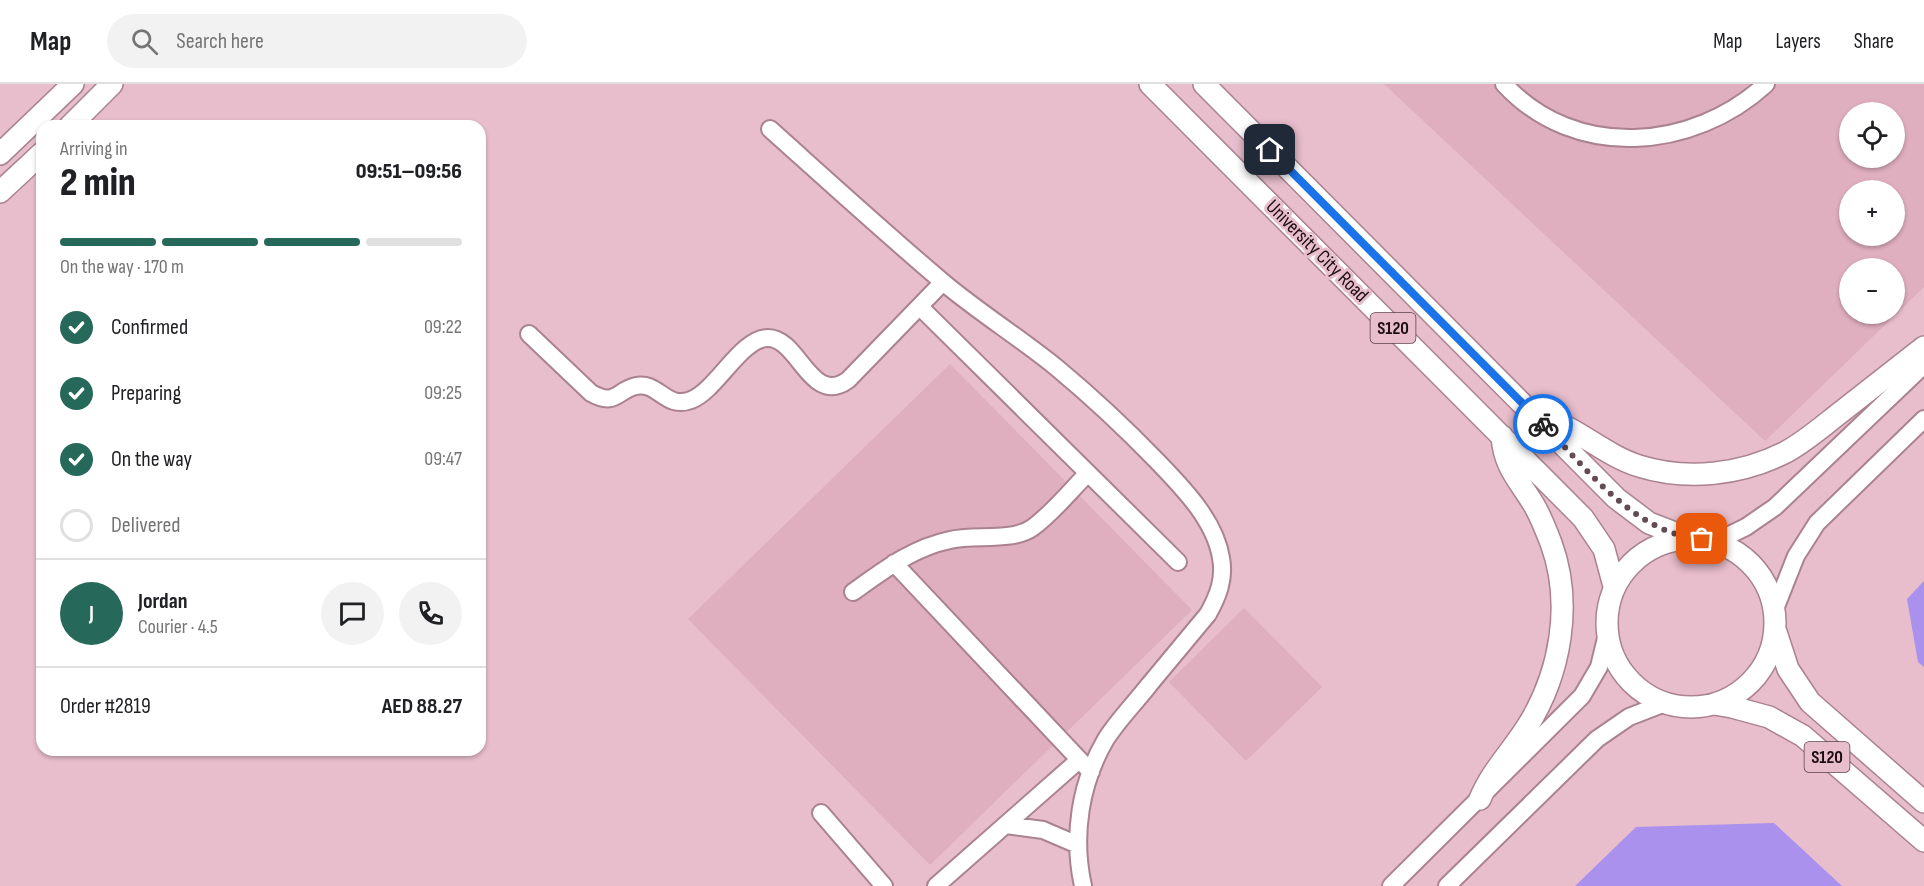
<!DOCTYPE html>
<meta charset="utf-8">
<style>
:root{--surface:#fff;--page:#f2f2f2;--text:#202124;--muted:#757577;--line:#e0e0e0;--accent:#26695a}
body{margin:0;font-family:"Sofia Sans Condensed",sans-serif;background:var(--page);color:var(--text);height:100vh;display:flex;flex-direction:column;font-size:22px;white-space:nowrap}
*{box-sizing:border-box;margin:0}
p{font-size:20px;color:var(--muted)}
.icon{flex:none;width:33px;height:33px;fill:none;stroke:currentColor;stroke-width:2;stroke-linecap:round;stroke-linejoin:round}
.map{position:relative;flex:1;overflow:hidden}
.details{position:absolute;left:36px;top:36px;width:450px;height:636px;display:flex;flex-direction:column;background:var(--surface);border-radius:18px;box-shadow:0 2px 4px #0004}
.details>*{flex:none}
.tools{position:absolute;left:1839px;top:18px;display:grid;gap:12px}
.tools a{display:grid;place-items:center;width:66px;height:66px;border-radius:50%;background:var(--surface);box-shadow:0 2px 4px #0004;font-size:30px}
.pin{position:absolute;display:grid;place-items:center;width:51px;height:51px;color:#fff;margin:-26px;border-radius:12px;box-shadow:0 3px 9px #0006}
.courier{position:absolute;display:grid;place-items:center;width:60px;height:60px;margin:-30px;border:4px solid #1a73e8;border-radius:50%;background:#fff;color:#222;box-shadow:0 2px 8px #0007}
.overview em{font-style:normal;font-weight:800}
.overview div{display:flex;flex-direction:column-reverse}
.overview{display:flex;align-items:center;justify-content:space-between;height:102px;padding:0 24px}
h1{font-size:39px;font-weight:800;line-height:45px}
.bar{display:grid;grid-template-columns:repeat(4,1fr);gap:9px 6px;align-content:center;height:72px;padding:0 24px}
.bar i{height:8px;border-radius:4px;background:var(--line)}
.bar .on{background:var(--accent)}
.bar p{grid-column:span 4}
.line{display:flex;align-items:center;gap:15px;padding:0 24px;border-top:2px solid var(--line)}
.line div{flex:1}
.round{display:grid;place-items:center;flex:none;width:63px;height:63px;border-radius:32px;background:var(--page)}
ol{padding:0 24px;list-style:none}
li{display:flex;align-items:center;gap:18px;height:66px}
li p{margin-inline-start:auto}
li .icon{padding:6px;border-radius:50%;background:var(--accent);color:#fff;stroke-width:4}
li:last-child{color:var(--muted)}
li i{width:33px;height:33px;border:3px solid var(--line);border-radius:50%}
header{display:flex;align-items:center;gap:36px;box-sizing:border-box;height:84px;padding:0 30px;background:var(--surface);border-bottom:2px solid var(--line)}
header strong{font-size:28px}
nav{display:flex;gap:33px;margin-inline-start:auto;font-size:21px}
.search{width:420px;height:54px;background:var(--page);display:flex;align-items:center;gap:15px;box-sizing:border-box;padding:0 21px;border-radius:33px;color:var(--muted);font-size:22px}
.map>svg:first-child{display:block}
.built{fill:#dfaebf;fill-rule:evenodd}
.green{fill:#a991ed}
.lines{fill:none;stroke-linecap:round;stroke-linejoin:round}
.minor-casing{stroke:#aa8291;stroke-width:20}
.major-casing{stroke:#aa8291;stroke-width:24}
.minor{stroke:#fff;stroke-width:16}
.major{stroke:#fff;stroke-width:21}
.done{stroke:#634b54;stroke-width:6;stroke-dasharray:0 10.8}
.route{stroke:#1a73e8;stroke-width:8}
.labels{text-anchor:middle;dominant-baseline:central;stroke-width:6;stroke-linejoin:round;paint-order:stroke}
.shield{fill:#e8bdcc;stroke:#59424a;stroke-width:1.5}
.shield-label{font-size:18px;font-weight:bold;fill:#1c0e13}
.street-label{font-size:20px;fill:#1c0e13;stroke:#e8bdcc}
</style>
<header>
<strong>Map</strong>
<div class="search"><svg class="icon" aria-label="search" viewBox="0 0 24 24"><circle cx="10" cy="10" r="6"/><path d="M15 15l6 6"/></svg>Search here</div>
<nav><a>Map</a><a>Layers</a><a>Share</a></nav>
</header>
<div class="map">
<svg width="1924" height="802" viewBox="0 0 1924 802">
<rect width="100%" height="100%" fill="#e8bdcc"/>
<!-- built -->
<path class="built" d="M1384 0H1924V203L1765 357ZM1850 28H1894V74H1850ZM1850 106H1894V152H1850ZM1850 184H1894V230H1850Z
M950 280 1192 526 930 781 688 535Z
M1244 524 1322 603 1246 677 1169 598Z"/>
<!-- green -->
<path class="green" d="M1924 497V583L1918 578 1907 515Z
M1774 739 1842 802H1575L1636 743Z"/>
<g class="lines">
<defs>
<path id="minor" d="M1504 0C1575 77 1693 67 1766 0
M770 45C828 97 885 149 944 199 980 229 1020 254 1057 284 1092 313 1125 344 1157 377 1182 403 1215 436 1221 474 1225 495 1218 512 1208 530 1188 554 1169 577 1149 601 1135 619 1118 636 1106 655 1080 699 1072 752 1083 802
M920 223 1178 478
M529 250 591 309C616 323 617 306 636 302 658 297 666 326 691 316 716 307 741 254 768 254 799 254 811 323 848 296L943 198
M1715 458 1746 443 1775 423 1924 281
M894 479 1091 688
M853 508C884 486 912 464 950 456 974 450 1012 458 1032 444 1052 430 1071 406 1088 389
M1775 525 1796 472 1817 439 1924 335
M821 729 884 802
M1006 741 1043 746 1078 761
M936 802 1079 676
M1391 802 1582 612 1599 583 1607 550
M1447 802 1597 655 1629 633 1665 619"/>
<path id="major" d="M1150 0 1583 434 1604 465 1614 502
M1204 0 1616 414 1649 439 1688 454
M70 42 112 0
M0 70 73 0
M0 108 42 69
M1542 333C1577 343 1604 371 1639 382 1687 397 1741 391 1786 368 1806 357 1823 342 1841 328 1869 306 1896 285 1924 263
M1607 539a84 84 0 1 1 168 0a84 84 0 1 1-168 0Z
M1776 548 1788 585 1810 618 1924 718
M1714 620 1732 623 1769 633 1803 652 1924 757
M1480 715C1491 688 1511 668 1527 643 1561 589 1573 519 1551 459 1546 446 1541 433 1534 421 1519 396 1504 383 1502 352"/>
</defs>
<!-- minor casing -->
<use href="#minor" class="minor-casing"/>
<!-- major casing -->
<use href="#major" class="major-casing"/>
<!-- minor -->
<use href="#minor" class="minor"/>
<!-- major -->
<use href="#major" class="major"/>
</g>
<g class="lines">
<!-- done -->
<path class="done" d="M1543 340C1586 384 1636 451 1702 455"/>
<!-- route -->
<path class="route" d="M1270 66 1543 340"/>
</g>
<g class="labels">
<!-- shield labels -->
<g class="shield">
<rect x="1370.5" y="229" width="45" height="30" rx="4.5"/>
<rect x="1804.5" y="658" width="45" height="30" rx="4.5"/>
</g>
<g class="shield-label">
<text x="1393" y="244">S120</text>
<text x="1827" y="673">S120</text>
</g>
<!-- street labels -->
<g class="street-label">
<text transform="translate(1317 167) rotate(45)">University City Road</text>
</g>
</g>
</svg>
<div class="tools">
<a><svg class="icon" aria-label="locate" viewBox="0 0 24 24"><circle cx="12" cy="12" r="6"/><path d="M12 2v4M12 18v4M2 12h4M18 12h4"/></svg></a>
<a>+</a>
<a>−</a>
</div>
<div class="pin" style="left:1702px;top:455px;background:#ea580c"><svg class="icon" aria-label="bag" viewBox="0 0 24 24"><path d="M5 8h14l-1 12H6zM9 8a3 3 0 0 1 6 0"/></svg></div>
<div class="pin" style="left:1270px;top:66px;background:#1f2937"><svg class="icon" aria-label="home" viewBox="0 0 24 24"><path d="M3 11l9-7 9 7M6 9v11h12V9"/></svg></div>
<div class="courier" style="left:1543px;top:340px"><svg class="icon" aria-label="bike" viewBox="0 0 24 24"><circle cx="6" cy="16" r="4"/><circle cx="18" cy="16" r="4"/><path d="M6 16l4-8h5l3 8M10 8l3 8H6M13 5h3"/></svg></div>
<section class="details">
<div class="overview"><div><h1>2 min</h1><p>Arriving in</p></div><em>09:51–09:56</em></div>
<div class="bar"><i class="on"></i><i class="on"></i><i class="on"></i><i></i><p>On the way · 170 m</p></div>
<ol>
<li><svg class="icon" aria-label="check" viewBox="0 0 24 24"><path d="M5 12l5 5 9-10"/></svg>Confirmed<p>09:22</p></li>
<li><svg class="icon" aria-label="check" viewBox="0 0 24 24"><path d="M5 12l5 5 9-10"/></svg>Preparing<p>09:25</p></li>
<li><svg class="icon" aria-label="check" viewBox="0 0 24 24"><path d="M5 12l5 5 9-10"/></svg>On the way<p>09:47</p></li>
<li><i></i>Delivered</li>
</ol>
<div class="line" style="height:108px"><b class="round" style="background:var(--accent);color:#fff">J</b><div><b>Jordan</b><p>Courier · 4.5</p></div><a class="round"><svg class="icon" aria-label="chat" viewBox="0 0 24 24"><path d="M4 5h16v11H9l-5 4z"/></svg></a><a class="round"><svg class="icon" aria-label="phone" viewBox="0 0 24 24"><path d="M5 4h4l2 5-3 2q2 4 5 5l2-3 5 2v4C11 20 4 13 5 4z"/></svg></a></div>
<div class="line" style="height:78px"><div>Order #2819</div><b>AED 88.27</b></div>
</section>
</div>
